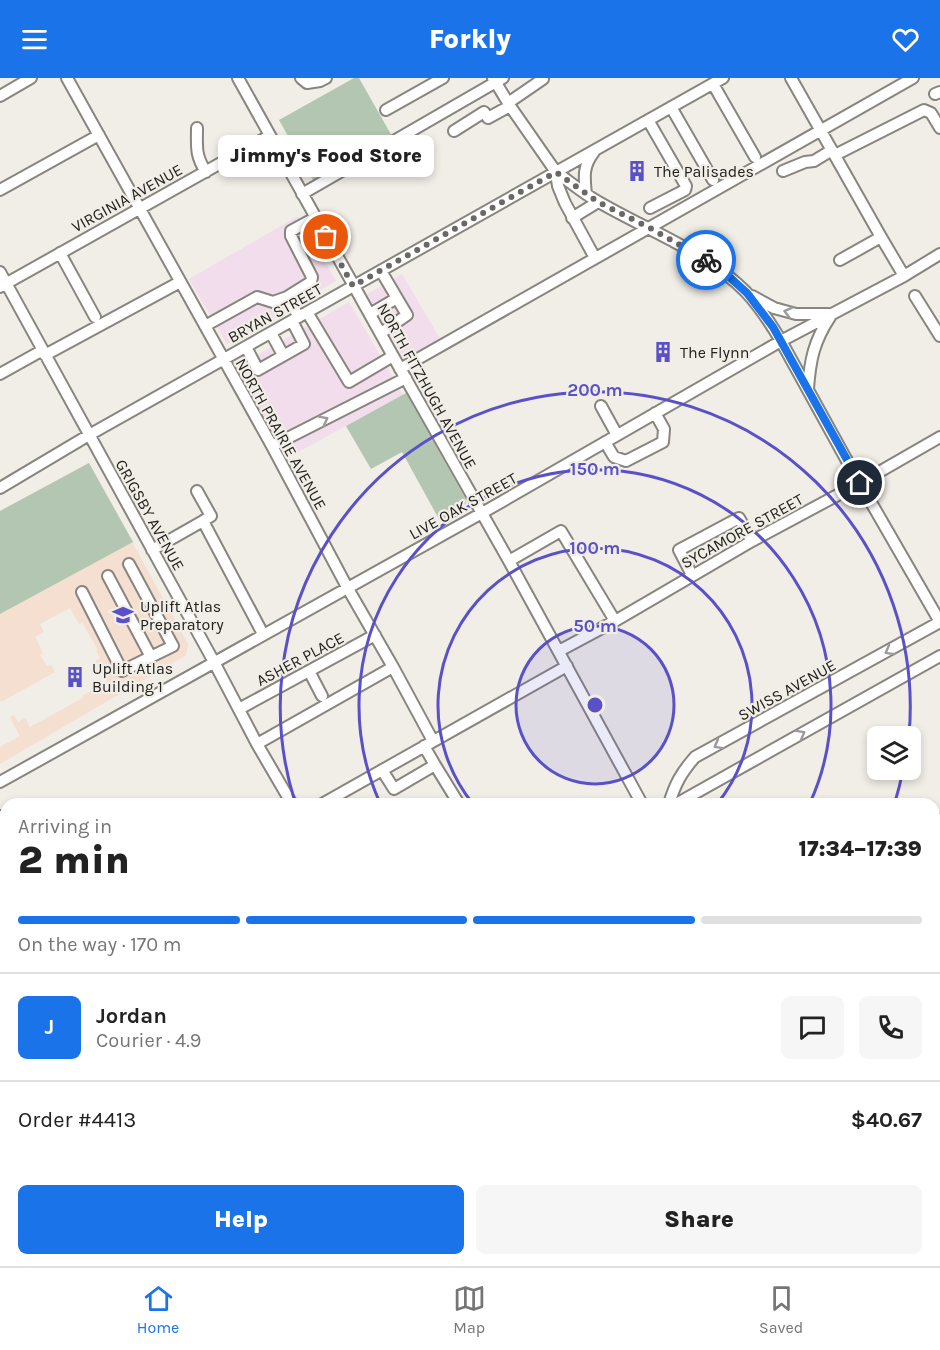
<!DOCTYPE html>
<meta charset="utf-8">
<style>
:root{--surface:#fff;--page:#f6f6f6;--text:#222;--muted:#767676;--line:#e0e0e0;--accent:#1a73e8}
body{margin:0;font-family:Karla,sans-serif;background:var(--page);color:var(--text);height:100vh;display:flex;flex-direction:column;font-size:22px;white-space:nowrap}
*{box-sizing:border-box;margin:0}
p{font-size:20px;color:var(--muted)}
.icon{flex:none;width:33px;height:33px;fill:none;stroke:currentColor;stroke-width:2;stroke-linecap:round;stroke-linejoin:round}
.map{position:relative;flex:1;overflow:hidden}
.side{position:absolute;left:0px;top:720px;width:940px;height:468px;display:flex;flex-direction:column;background:var(--surface);border-radius:18px 18px 0 0;box-shadow:0 3px 9px #0003}
.side>*{flex:none}
.tools{position:absolute;left:867px;top:648px;display:grid;gap:12px}
.tools a{display:grid;place-items:center;width:54px;height:54px;border-radius:9px;background:var(--surface);box-shadow:0 3px 9px #0003;font-size:30px}
.pin{position:absolute;display:grid;place-items:center;width:51px;height:51px;color:#fff;margin:-26px;border:3px solid #fff;border-radius:50%;box-shadow:0 2px 6px #0007}
.courier{position:absolute;display:grid;place-items:center;width:60px;height:60px;margin:-30px;border:4px solid #1a73e8;border-radius:50%;background:#fff;color:#222;box-shadow:0 2px 8px #0007}
.bubble{position:absolute;height:42px;border-radius:9px;background:var(--surface);box-shadow:0 3px 9px #0003;font-size:20px;font-weight:800;line-height:42px;text-align:center}
.headline em{font-style:normal;font-weight:800}
.headline div{display:flex;flex-direction:column-reverse}
.headline{display:flex;align-items:center;justify-content:space-between;height:102px;padding:0 18px}
h1{font-size:39px;font-weight:800;line-height:45px}
.bar{display:grid;grid-template-columns:repeat(4,1fr);gap:9px 6px;align-content:center;height:72px;padding:0 18px}
.bar i{height:8px;border-radius:4px;background:var(--line)}
.bar .active{background:var(--accent)}
.bar p{grid-column:span 4}
.line{display:flex;align-items:center;gap:15px;padding:0 18px;border-top:2px solid var(--line)}
.line div{flex:1}
.round{display:grid;place-items:center;flex:none;width:63px;height:63px;border-radius:9px;background:var(--page)}
.primary-button{display:flex;gap:12px;margin-top:auto;padding:12px 18px}
.primary-button a{flex:1;height:69px;border-radius:9px;background:var(--accent);color:#fff;font-size:24px;font-weight:800;line-height:69px;text-align:center}
.primary-button a+a{background:var(--page);color:var(--text)}
header{display:flex;justify-content:space-between;align-items:center;height:78px;padding:0 18px;background:var(--accent);color:#fff;font-size:27px;font-weight:800}
.dock{display:flex;justify-content:space-around;align-items:center;height:84px;border-top:2px solid var(--line);background:var(--surface);font-size:16px;color:var(--muted)}
.dock a{display:grid;justify-items:center;gap:3px}
.dock .active{color:var(--accent)}
.map>svg:first-child{display:block}
.commercial{fill:#f1ddec}
.education{fill:#f4dfd1}
.green{fill:#b3c6b1}
.lines{fill:none;stroke-linecap:round;stroke-linejoin:round}
.minor-casing{stroke:#88857f;stroke-width:14}
.major-casing{stroke:#cacac9;stroke-width:16}
.minor{stroke:#fff;stroke-width:10}
.major{stroke:#a6c9ae;stroke-width:14}
.oneway{stroke:#9c9b9a}
.done{stroke:#6a6864;stroke-width:6;stroke-dasharray:0 10.8}
.route{stroke:#1a73e8;stroke-width:8}
.ring{fill:none;stroke:#5a50c8;stroke-width:3}
.labels{text-anchor:middle;dominant-baseline:central;stroke-width:4.5;stroke-linejoin:round;paint-order:stroke}
.poi-label{font-size:16px;fill:#22211e;stroke:#f1ede7;text-anchor:start}
.street-label{font-size:16px;fill:#22211e;stroke:#f1ede7}
.centre{fill:#5a50c8;stroke:#f1ede7;stroke-width:3}
.ring-label{font-size:18px;text-anchor:middle;font-weight:bold;fill:#5a50c8;stroke:#f1ede7;stroke-width:4.5;stroke-linejoin:round;paint-order:stroke}
</style>
<header><svg class="icon" aria-label="menu" viewBox="0 0 24 24"><path d="M4 6h16M4 12h16M4 18h16"/></svg>Forkly<svg class="icon" aria-label="heart" viewBox="0 0 24 24"><path d="M12 20l-8-8c-3-5 5-10 8-4 3-6 11-1 8 4z"/></svg></header>
<div class="map">
<svg width="940" height="1188" viewBox="0 0 940 1188">
<rect width="100%" height="100%" fill="#f1ede7"/>
<!-- commercial -->
<path class="commercial" d="M298 138 336 203 227 266 189 201Z
M402 196 443 266 407 287 366 217Z
M349 224 403 317 285 381 237 296V289Z"/>
<!-- education -->
<path class="education" d="M89 385 188 566 186 577 0 686V669L20 658 10 639 14 637 18 644 25 640 30 649 83 620 82 618 107 604 95 583 100 580 96 573 98 572 82 544 79 546 70 530 40 546 44 554 35 559 43 575 40 577 47 588 51 587 55 594 1 624 0 621V433Z"/>
<!-- green -->
<path class="green" d="M354 0H359L397 67 318 111 279 42Z
M406 315 465 420 466 425 462 429 440 443 402 374 371 391 346 348Z
M89 385 133 464 0 536V433Z"/>
<g class="lines">
<defs>
<path id="minor" d="M67 0 272 368 347 509 393 589 433 663
M238 0 393 278 509 483 642 726
M301 0 307 5 320 3 326 0
M493 0 510 28 556 94 558 108 565 125 595 180
M791 0 881 159 904 198
M713 6 755 79
M935 16 940 14
M0 18 31 0
M508 25 543 1
M671 29 713 102
M386 32 443 0
M648 42 686 108 685 112 650 130
M197 50C197 69 195 77 206 94
M454 53 484 34 488 40 510 28
M835 77 924 32 931 35 940 50
M783 93 805 84 814 83 832 72
M556 94C570 104 583 115 597 123 648 153 704 172 746 214 759 228 771 246 781 263L846 381 940 544
M0 112 99 57
M302 116 503 0
M586 116C584 98 583 88 594 74
M572 140 598 124
M60 175 95 239
M840 182 881 159
M0 194 214 584 257 666 292 726
M0 209 269 58
M752 218 774 230 796 236H829
M915 218 940 258
M287 219 311 204 312 199 291 158V153L315 140
M307 234 349 304 393 278
M370 236 397 220
M205 248 257 219 273 224 287 219 299 239
M271 255 283 277
M381 255 407 237 381 193
M246 269 258 292 304 266 292 243
M45 277 180 204
M400 291 913 0
M0 296 43 272
M808 311C810 282 814 263 830 239
M601 328 617 357
M605 364 614 379 626 383 663 364 664 351 655 335
M272 368 406 300
M0 410 89 357 723 0
M197 413 211 438 203 443 263 556
M152 472 203 443
M509 483 561 453 615 543
M692 497 679 472 739 440 752 463
M108 498 151 579
M82 514 122 593 173 568 129 486
M559 573 615 543 752 463 860 405 940 359
M309 593 322 618
M239 631 375 557
M257 666 393 589
M435 687 459 726
M382 692 394 711 435 687 424 668
M0 704 482 435 781 263 904 198 940 176
M322 726 567 588
M669 726C675 706 681 695 695 679L940 544
M676 726 940 578
M0 738 6 749
M934 744 940 741
M0 910 6 907
M934 938 940 935
M0 957 6 968
M934 1031 940 1028
M0 1113 6 1110
M934 1129 940 1126
M934 1155 940 1152
M109 1182 112 1188
M316 1182 320 1188
M898 1182 902 1188
M482 1188 485 1182
M877 1188 887 1182"/>
<path id="major" d="M934 909 940 906
M437 1188 448 1182"/>
</defs>
<!-- minor casing -->
<use href="#minor" class="minor-casing"/>
<!-- major casing -->
<use href="#major" class="major-casing"/>
<!-- minor -->
<use href="#minor" class="minor"/>
<!-- major -->
<use href="#major" class="major"/>
</g>
<!-- one-way arrows -->
<defs><path id="oneway-chevron" d="M-2-3.5L2.5 0L-2 3.5" fill="none" stroke-width="1.6" stroke-linecap="round" stroke-linejoin="round" transform="scale(1.5)"/></defs>
<g class="oneway">
<use href="#oneway-chevron" transform="translate(788 234) rotate(-166)"/>
<use href="#oneway-chevron" transform="translate(324 342) rotate(-27)"/>
<use href="#oneway-chevron" transform="translate(889 573) rotate(151)"/>
<use href="#oneway-chevron" transform="translate(801 656) rotate(-29)"/>
<use href="#oneway-chevron" transform="translate(718 667) rotate(151)"/>
</g>
<g class="lines">
<!-- done -->
<path class="done" d="M326 159 353 208 556 94 598 124 650 150 706 182"/>
<!-- route -->
<path class="route" d="M706 182 726 196 747 215 773 249 860 405"/>
</g>
<!-- distance rings -->
<circle cx="595" cy="627" r="79" fill="#5a50c8" fill-opacity=".12"/>
<g class="ring">
<circle cx="595" cy="627" r="79"/>
<path d="M473 726A157 157 0 1 1 717 726"/>
<path d="M380 725A236 236 0 1 1 810 725"/>
<path d="M903 692A315 315 0 0 1 895 724M295 724A315 315 0 1 1 909 657"/>
</g>
<!-- icons -->
<defs>
<symbol id="building-bare" viewBox="-9 -9 18 18"><path d="M-4-6H4V6H1V3H-1V6H-4ZM-2.5-4.3h1.7v1.8h-1.7ZM.8-4.3h1.7v1.8H.8ZM-2.5-1h1.7V.8h-1.7ZM.8-1h1.7V.8H.8Z" fill="#5a50c8" stroke="#f1ede7" stroke-width="2.5" paint-order="stroke"/></symbol>
<symbol id="school-bare" viewBox="-9 -9 18 18"><path d="M0-5L7-2L0 1L-7-2ZM-4 1L0 2.5L4 1V4Q0 6-4 4Z" fill="#5a50c8" stroke="#f1ede7" stroke-width="2.5" paint-order="stroke"/></symbol>
</defs>
<g fill-rule="evenodd">
<use href="#building-bare" x="622" y="78" width="30" height="30"/>
<use href="#building-bare" x="648" y="259" width="30" height="30"/>
<use href="#school-bare" x="108" y="522" width="30" height="30"/>
<use href="#building-bare" x="60" y="584" width="30" height="30"/>
</g>
<g class="labels">
<!-- poi labels -->
<g class="poi-label">
<text x="654" y="93">The Palisades</text>
<text x="680" y="274">The Flynn</text>
<text x="140" y="528">Uplift Atlas<tspan x="140" dy="18">Preparatory</tspan></text>
<text x="92" y="590">Uplift Atlas<tspan x="92" dy="18">Building 1</tspan></text>
</g>
<!-- street labels -->
<g class="street-label">
<text transform="translate(127 120) rotate(-29)">VIRGINIA AVENUE</text>
<text transform="translate(275 235) rotate(-29)">BRYAN STREET</text>
<text transform="translate(427 308) rotate(61)">NORTH FITZHUGH AVENUE</text>
<text transform="translate(281 356) rotate(61)">NORTH PRAIRIE AVENUE</text>
<text transform="translate(463 428) rotate(-29)">LIVE OAK STREET</text>
<text transform="translate(150 437) rotate(61)">GRIGSBY AVENUE</text>
<text transform="translate(742 453) rotate(-29)">SYCAMORE STREET</text>
<text transform="translate(300 581) rotate(-28)">ASHER PLACE</text>
<text transform="translate(787 612) rotate(-29)">SWISS AVENUE</text>
</g>
</g>
<circle cx="595" cy="627" r="9" class="centre"/>
<g class="ring-label">
<text x="595" y="318">200 m</text>
<text x="595" y="397">150 m</text>
<text x="595" y="476">100 m</text>
<text x="595" y="554">50 m</text>
</g>
</svg>
<div class="tools">
<a><svg class="icon" aria-label="layers" viewBox="0 0 24 24"><path d="M12 4l9 5-9 5-9-5zM3 14l9 5 9-5"/></svg></a>
</div>
<div class="pin" style="left:326px;top:159px;background:#ea580c"><svg class="icon" aria-label="bag" viewBox="0 0 24 24"><path d="M5 8h14l-1 12H6zM9 8a3 3 0 0 1 6 0"/></svg></div>
<div class="pin" style="left:860px;top:405px;background:#1f2937"><svg class="icon" aria-label="home" viewBox="0 0 24 24"><path d="M3 11l9-7 9 7M6 9v11h12V9"/></svg></div>
<div class="courier" style="left:706px;top:182px"><svg class="icon" aria-label="bike" viewBox="0 0 24 24"><circle cx="6" cy="16" r="4"/><circle cx="18" cy="16" r="4"/><path d="M6 16l4-8h5l3 8M10 8l3 8H6M13 5h3"/></svg></div>
<div class="bubble" style="left:218px;top:57px;width:216px">Jimmy's Food Store</div>
<section class="side">
<div class="headline"><div><h1>2 min</h1><p>Arriving in</p></div><em>17:34–17:39</em></div>
<div class="bar"><i class="active"></i><i class="active"></i><i class="active"></i><i></i><p>On the way · 170 m</p></div>
<div class="line" style="height:108px"><b class="round" style="background:var(--accent);color:#fff">J</b><div><b>Jordan</b><p>Courier · 4.9</p></div><a class="round"><svg class="icon" aria-label="chat" viewBox="0 0 24 24"><path d="M4 5h16v11H9l-5 4z"/></svg></a><a class="round"><svg class="icon" aria-label="phone" viewBox="0 0 24 24"><path d="M5 4h4l2 5-3 2q2 4 5 5l2-3 5 2v4C11 20 4 13 5 4z"/></svg></a></div>
<div class="line" style="height:78px"><div>Order #4413</div><b>$40.67</b></div>
<div class="primary-button"><a>Help</a><a>Share</a></div>
</section>
</div>
<nav class="dock">
<a class="active"><svg class="icon" aria-label="home" viewBox="0 0 24 24"><path d="M3 11l9-7 9 7M6 9v11h12V9"/></svg>Home</a>
<a><svg class="icon" aria-label="map" viewBox="0 0 24 24"><path d="M3 6l6-2 6 2 6-2v14l-6 2-6-2-6 2zM9 4v14M15 6v14"/></svg>Map</a>
<a><svg class="icon" aria-label="saved" viewBox="0 0 24 24"><path d="M7 4h10v16l-5-4-5 4z"/></svg>Saved</a>
</nav>
